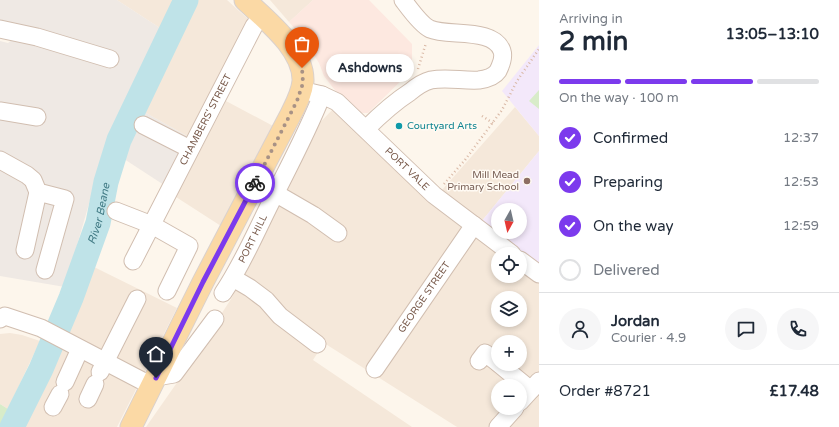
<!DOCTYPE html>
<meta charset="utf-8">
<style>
:root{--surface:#fff;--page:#f6f6f7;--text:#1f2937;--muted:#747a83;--line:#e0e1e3;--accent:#7c3aed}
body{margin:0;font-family:"Varela Round",sans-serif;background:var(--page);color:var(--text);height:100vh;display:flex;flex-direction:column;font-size:15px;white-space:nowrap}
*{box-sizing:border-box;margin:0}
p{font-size:13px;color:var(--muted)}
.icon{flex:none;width:22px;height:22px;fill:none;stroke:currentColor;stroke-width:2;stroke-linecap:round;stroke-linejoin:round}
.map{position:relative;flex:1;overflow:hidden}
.drawer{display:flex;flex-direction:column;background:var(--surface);width:300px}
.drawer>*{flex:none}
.needle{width:26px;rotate:188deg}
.fabs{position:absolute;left:491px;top:203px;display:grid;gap:8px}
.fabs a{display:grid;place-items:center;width:36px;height:36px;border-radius:50%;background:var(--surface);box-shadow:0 2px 6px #0003;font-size:20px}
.pin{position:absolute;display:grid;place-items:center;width:34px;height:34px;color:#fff;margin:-41px -17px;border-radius:50% 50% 50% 0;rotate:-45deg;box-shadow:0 0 4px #0007}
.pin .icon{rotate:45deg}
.courier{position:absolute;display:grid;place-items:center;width:40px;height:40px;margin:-20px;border:3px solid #7c3aed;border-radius:50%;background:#fff;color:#222;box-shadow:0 1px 5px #0007}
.bubble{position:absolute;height:28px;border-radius:14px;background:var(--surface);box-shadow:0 2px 6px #0003;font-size:13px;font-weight:700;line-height:28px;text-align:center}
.headline em{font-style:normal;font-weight:700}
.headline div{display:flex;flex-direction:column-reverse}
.headline{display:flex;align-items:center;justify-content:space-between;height:68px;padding:0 20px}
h1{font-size:26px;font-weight:700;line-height:30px}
.bar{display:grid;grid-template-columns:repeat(4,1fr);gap:6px 4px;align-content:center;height:48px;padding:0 20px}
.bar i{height:5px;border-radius:3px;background:var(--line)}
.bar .on{background:var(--accent)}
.bar p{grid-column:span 4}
.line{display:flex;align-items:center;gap:10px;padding:0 20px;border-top:1px solid var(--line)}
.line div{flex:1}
.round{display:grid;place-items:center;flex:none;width:42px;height:42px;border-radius:21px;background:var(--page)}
ol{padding:0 20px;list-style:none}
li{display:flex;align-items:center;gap:12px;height:44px}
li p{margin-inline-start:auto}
li .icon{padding:4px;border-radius:50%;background:var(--accent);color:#fff;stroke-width:4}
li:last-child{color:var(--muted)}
li i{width:22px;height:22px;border:2px solid var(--line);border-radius:50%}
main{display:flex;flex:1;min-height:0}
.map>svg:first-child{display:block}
.residential{fill:#f5e8da;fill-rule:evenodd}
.commercial{fill:#fde8e0}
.industrial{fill:#efe9e4}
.education{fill:#f3e8fa;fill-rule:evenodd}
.park{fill:#d8ecc9}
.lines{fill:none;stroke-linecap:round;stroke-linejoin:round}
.river{stroke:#bfe3e8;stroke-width:25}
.minor-casing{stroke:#d1beb0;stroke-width:19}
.major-casing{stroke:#dad1cd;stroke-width:23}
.path{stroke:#d9b8a5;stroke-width:2.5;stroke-dasharray:1 3;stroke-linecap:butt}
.minor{stroke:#fff;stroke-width:17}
.major{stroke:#fbd9a5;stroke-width:21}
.done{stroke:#a89285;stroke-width:4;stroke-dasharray:0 7.2}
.route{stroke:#7c3aed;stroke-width:5}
.culture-dot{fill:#0f9aa8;stroke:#fffaf3;stroke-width:1.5}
.education-dot{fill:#8d6e63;stroke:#fffaf3;stroke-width:1.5}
.labels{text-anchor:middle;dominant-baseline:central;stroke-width:3;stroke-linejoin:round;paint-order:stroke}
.street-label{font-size:10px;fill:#7a5c4d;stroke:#fffaf3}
.culture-label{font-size:10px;fill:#0d838f;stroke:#fffaf3;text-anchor:start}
.education-label{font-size:10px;fill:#785e54;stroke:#fffaf3;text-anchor:end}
.water-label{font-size:11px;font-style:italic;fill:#437c86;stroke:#fffaf3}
</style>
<main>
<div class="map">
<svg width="539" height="427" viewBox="0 0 539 427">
<rect width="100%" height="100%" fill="#fdf6ec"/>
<!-- residential -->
<path class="residential" d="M117 0H177L163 30Z
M195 0H227L248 19 187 136 139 109 168 50Z
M270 0H313L289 22Z
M226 101 275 127 221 226 176 197Z
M515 107 539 136V151L481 222 442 190Z
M334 108 444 214 498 254V276H520V267L539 281V427H457L324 343 313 360 412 427H146L176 384 231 299 253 256 309 134ZM498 298H520V320H498ZM498 342H520V364H498ZM498 386H520V408H498Z
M94 267 177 308 117 427H20L67 333Z
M10 333 22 335 40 341 8 409 0 404V334Z"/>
<!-- commercial -->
<path class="commercial" d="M313 0H369L412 44V70L368 113H360L334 89 324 76 319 63 304 39 289 22Z"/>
<!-- industrial -->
<path class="industrial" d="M0 0H117L163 30 127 100 103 155 65 287 0 276V41L8 43 12 40 0 37Z
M139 109 187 136 164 185 118 155Z"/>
<!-- education -->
<path class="education" d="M539 45V136L502 91Z
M539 151V265L481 222ZM498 210H520V232H498Z"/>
<!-- park -->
<path class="park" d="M539 90V109L529 101Z
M0 404 8 409 0 426Z"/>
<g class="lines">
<!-- river -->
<path class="river" id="s1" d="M12 427 41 369 71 298 98 223 106 182 119 140 186 0"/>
<defs>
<g id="minor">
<path d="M0 29 37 37 110 59"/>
<path id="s2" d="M301 90 322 95 337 102 434 195 512 254"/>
<path d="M0 111 37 117"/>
<path d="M143 125 190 149"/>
<path d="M366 129C380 115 393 103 410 92 416 87 423 82 431 80 447 77 463 81 479 80 486 79 494 77 498 71 501 65 504 57 502 51 494 27 448 37 430 29 421 25 409 8 403 0"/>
<path d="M0 160 27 175 33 180 38 192 65 199 45 270"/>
<path d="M275 193 313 215 338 233"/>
<path d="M116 211 152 225 189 246 167 291"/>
<path d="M25 250 38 192"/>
<path d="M520 260 539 274"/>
<path id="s3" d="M133 261 254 26 262 16"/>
<path d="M233 278 250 288 266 300 280 316 317 344"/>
<path id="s4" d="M223 293C242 265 255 234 270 204 288 168 307 133 322 95"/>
<path d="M0 319 5 316 41 328 152 386"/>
<path d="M479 361 485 353 498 363"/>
<path d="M499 364 531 390"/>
<path id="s5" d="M375 369 474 225"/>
<path d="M100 372 137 299"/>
<path d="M156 377 174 374 215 319"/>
<path d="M65 382 80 349"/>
<path d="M88 399 95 384"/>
<path d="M520 402 539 381"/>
<path d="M53 407 60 394"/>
<path d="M498 427 515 408"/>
</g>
<path id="major" d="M131 427 203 282 291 114C296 104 302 93 303 81 304 49 266 20 245 0"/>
</defs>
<!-- minor casing -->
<use href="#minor" class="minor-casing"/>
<!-- major casing -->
<use href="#major" class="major-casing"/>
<!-- path -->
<path class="path" d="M418 69 426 43
M482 116 493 123
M444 184 465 160 502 110 517 81 539 49"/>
<!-- minor -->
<use href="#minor" class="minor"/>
<!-- major -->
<use href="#major" class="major"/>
</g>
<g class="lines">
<!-- done -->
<path class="done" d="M255 183 297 101 303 83 302 68"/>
<!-- route -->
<path class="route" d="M156 378 203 282 255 183"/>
</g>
<!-- markers -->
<circle class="culture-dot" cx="399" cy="126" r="4"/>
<circle class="education-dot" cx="527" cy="181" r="4"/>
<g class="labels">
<!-- street labels -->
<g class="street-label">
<text stroke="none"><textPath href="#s3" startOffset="159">CHAMBERS' STREET</textPath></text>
<text stroke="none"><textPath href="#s2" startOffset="135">PORT VALE</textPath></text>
<text stroke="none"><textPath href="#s4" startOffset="62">PORT HILL</textPath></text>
<text stroke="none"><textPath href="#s5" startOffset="87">GEORGE STREET</textPath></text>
</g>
<!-- culture labels -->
<g class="culture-label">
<text x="407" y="126">Courtyard Arts</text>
</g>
<!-- education labels -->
<g class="education-label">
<text x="519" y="175">Mill Mead<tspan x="519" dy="12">Primary School</tspan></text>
</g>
<!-- water labels -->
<g class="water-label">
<text stroke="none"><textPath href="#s1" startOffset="231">River Beane</textPath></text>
</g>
</g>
</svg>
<div class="fabs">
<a><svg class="needle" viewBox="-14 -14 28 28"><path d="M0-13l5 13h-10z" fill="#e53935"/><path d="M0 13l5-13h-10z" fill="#747a83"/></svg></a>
<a><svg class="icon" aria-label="locate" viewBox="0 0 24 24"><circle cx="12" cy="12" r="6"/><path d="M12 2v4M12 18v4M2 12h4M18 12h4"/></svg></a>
<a><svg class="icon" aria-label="layers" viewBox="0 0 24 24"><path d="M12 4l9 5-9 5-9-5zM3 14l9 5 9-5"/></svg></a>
<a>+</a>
<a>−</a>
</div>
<div class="pin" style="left:302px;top:68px;background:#ea580c"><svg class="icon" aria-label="bag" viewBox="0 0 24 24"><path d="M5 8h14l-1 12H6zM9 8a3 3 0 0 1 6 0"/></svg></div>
<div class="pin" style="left:156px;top:378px;background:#1f2937"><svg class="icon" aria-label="home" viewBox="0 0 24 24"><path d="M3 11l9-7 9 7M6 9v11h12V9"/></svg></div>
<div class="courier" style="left:255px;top:183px"><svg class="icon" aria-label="bike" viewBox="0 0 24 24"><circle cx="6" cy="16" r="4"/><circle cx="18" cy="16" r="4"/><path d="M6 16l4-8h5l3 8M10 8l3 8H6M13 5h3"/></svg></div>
<div class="bubble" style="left:326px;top:54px;width:88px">Ashdowns</div>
</div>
<section class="drawer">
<div class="headline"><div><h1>2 min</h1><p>Arriving in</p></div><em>13:05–13:10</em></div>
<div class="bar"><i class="on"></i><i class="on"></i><i class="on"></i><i></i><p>On the way · 100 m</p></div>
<ol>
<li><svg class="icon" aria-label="check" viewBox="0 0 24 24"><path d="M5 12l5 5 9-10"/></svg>Confirmed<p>12:37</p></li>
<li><svg class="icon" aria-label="check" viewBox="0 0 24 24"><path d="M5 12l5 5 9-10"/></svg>Preparing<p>12:53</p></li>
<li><svg class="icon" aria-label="check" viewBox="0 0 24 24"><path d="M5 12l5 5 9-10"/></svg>On the way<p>12:59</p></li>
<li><i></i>Delivered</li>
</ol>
<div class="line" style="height:72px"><a class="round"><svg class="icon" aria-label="person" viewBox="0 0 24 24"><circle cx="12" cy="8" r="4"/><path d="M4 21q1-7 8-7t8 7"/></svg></a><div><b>Jordan</b><p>Courier · 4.9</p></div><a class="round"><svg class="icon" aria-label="chat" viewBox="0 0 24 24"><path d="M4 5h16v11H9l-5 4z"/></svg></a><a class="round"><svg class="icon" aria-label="phone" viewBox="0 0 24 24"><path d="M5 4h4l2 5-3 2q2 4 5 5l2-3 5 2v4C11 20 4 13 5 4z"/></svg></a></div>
<div class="line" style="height:52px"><div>Order #8721</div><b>£17.48</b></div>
</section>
</main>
